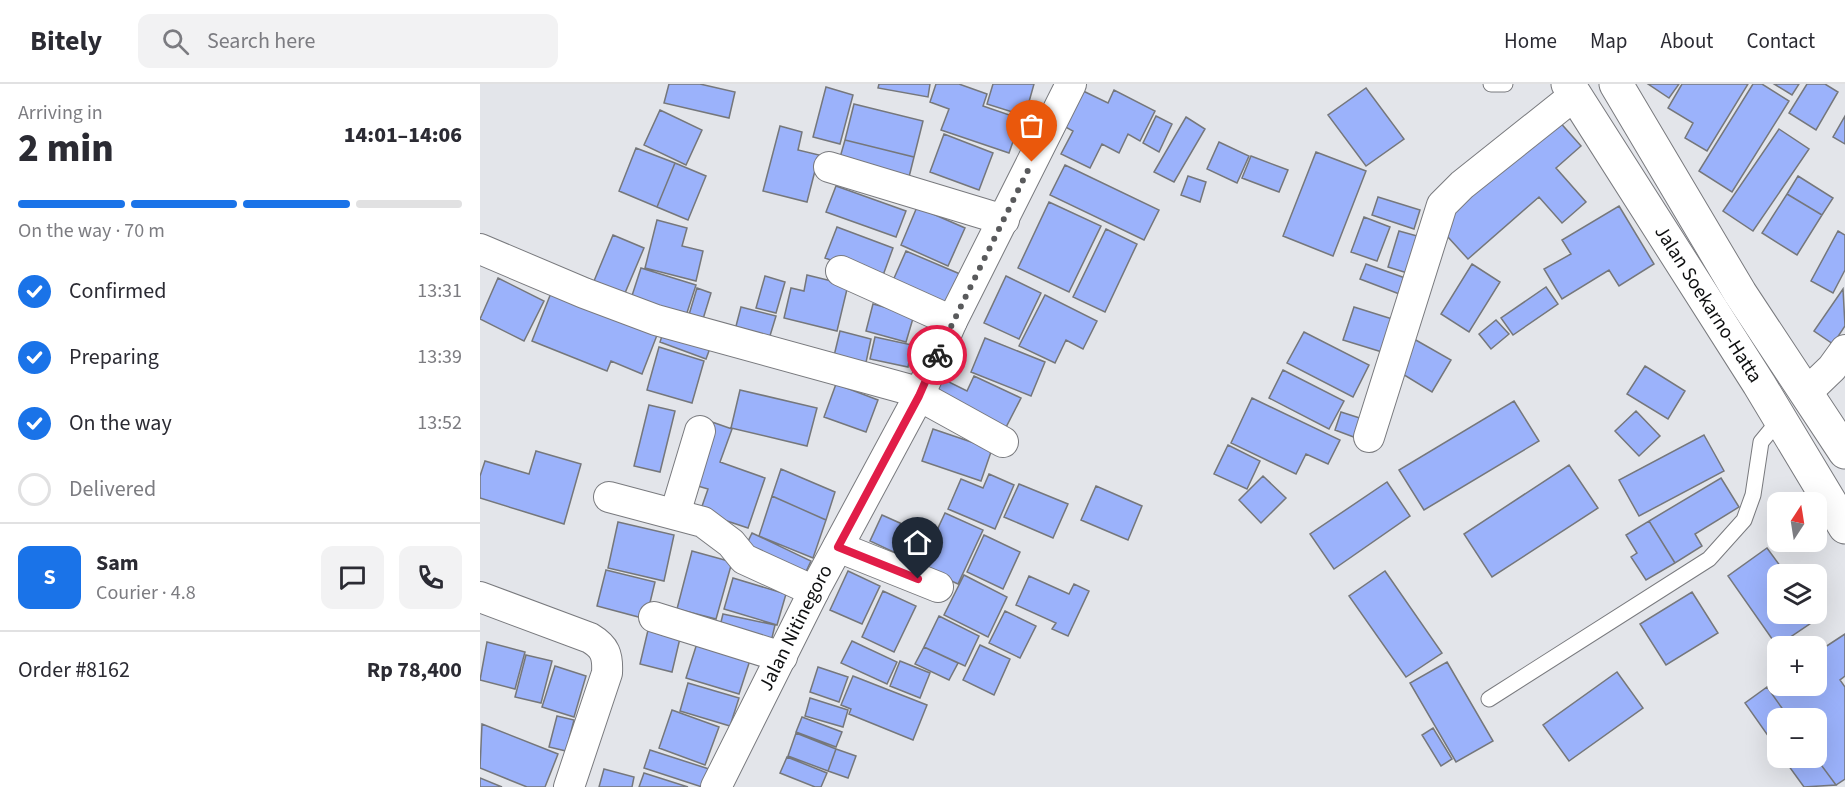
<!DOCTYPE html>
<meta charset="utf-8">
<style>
:root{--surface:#fff;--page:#f2f2f3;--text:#2b2b33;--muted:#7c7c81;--line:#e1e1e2;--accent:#1a73e8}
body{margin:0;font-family:"Source Sans 3",sans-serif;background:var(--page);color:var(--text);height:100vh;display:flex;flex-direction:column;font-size:22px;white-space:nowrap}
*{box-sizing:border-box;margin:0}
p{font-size:20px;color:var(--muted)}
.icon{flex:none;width:33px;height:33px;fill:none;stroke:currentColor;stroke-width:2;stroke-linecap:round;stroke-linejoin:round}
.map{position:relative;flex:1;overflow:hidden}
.panel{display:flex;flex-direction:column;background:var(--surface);width:480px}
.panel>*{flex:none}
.needle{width:39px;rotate:12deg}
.fabs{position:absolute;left:1287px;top:408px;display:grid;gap:12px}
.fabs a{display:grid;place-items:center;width:60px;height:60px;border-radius:12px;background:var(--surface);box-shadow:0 6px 24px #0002;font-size:30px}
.pin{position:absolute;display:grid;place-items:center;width:51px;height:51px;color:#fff;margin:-62px -26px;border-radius:50% 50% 50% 0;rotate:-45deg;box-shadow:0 0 6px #0007}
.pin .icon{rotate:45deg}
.courier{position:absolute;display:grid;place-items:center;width:60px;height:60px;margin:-30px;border:4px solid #e11d48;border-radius:50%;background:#fff;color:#222;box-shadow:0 2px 8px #0007}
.headline em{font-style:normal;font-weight:800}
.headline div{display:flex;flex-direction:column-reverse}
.headline{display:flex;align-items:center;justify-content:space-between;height:102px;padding:0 18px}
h1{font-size:39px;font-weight:800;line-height:45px}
.bar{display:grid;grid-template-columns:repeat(4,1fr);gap:9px 6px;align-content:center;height:72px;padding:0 18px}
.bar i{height:8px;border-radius:4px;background:var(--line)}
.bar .on{background:var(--accent)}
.bar p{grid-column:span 4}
.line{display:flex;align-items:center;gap:15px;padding:0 18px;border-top:2px solid var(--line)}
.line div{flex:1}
.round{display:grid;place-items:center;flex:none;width:63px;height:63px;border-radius:12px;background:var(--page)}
ol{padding:0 18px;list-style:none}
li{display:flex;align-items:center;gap:18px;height:66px}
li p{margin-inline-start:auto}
li .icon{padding:6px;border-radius:50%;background:var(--accent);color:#fff;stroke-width:4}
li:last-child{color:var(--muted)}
li i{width:33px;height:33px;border:3px solid var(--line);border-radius:50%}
header{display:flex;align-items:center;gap:36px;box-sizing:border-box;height:84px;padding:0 30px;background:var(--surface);border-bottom:2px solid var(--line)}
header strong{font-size:28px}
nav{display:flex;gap:33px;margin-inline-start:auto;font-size:21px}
.search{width:420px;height:54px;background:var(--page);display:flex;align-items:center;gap:15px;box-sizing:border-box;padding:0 21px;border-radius:12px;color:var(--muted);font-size:22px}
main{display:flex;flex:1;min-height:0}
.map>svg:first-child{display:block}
.building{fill:#9bb2fb;stroke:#75777b;stroke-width:1.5}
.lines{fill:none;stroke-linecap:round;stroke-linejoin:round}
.lane-casing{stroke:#797a7e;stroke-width:17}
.street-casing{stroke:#797a7e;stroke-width:32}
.highway-casing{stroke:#797a7e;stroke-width:35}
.lane{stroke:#fff;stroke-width:15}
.street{stroke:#fff;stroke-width:30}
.highway{stroke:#fff;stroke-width:33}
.done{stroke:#595a5c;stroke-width:6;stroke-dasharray:0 10.8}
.route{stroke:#e11d48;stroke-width:8}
.labels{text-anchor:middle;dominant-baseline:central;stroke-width:6;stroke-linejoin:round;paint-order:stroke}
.street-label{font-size:20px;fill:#0e0f10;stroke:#e3e5ea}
</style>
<header>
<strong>Bitely</strong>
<div class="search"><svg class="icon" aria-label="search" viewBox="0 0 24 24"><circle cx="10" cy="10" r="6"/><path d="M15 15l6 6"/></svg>Search here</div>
<nav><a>Home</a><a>Map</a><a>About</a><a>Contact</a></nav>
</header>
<main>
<section class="panel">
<div class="headline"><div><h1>2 min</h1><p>Arriving in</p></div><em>14:01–14:06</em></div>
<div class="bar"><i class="on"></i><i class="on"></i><i class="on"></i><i></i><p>On the way · 70 m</p></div>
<ol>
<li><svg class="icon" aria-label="check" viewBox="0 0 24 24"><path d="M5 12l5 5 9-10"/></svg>Confirmed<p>13:31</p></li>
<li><svg class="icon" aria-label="check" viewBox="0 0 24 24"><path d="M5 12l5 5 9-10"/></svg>Preparing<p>13:39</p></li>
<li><svg class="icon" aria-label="check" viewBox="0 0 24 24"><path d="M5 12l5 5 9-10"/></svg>On the way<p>13:52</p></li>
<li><i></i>Delivered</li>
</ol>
<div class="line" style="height:108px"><b class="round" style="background:var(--accent);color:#fff">S</b><div><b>Sam</b><p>Courier · 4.8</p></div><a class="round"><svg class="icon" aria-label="chat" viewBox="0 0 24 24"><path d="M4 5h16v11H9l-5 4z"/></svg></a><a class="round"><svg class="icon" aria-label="phone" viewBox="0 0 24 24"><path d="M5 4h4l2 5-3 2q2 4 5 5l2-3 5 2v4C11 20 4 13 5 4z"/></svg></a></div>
<div class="line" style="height:78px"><div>Order #8162</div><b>Rp 78,400</b></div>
</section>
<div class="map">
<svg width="1365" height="703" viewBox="0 0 1365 703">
<rect width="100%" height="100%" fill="#e3e5ea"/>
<!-- building -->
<path class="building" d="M189 0H220L255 8 249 34 184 19Z
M399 0H450L448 13 398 4Z
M456 0H479L507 10 503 22 541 35 529 69 461 46 469 25 450 18Z
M513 0H554L545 32 507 20Z
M1168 0H1199L1189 14Z
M1202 0H1268L1227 67 1205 54 1213 39 1188 24Z
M1273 0H1282L1309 17 1252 108 1219 87Z
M1294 0H1319L1312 11Z
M1327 0H1345L1358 8 1336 46 1309 29Z
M346 3 373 11 360 60 333 53Z
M886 4 924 55 886 82 848 31Z
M599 5 628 19 634 6 675 27 660 57 648 50 639 69 622 60 610 84 581 70 593 47 580 40Z
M374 20 443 37 434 73 365 56Z
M180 26 222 46 206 81 164 61Z
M676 32 692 40 679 68 663 59Z
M1365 32V60L1353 53Z
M706 33 725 45 694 98 674 88Z
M1077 35 1101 62 1076 84 1106 118 1082 139 1059 113 988 175 957 141Z
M300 42 322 48 318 66 339 71 327 118 283 107Z
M1299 45 1329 65 1273 147 1243 127Z
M464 50 513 69 499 106 450 88Z
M365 56 434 73 428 97 359 77Z
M739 58 769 72 757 99 727 85Z
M156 64 195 79 177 123 139 107Z
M836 68 886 87 853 172 803 152Z
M771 72 808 86 799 108 762 94Z
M195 79 226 92 208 136 177 123Z
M585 81 679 126 664 156 570 111Z
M708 92 726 98 720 118 701 111Z
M1318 92 1353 114 1342 131 1307 110Z
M356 102 426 127 416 153 346 128Z
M1307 110 1342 131 1317 171 1282 149Z
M898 113 940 126 934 145 892 131Z
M569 118 621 142 589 208 538 184Z
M1139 122 1174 180 1139 202 1129 186 1082 215 1064 185 1091 170 1082 156Z
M437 123 485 144 468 182 421 161Z
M884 133 910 143 897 177 871 168Z
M177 136 207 144 202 162 223 167 216 197 165 184Z
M357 143 413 164 402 194 345 174Z
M626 145 657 160 625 228 593 213Z
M919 147 948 155 937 192 908 183Z
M1358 147 1365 151V186L1353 209 1331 197Z
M133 151 164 164 145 209 114 197Z
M426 167 480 190 465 224 411 201Z
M886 180 928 195 922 211 880 195Z
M992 180 1020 198 989 248 961 230Z
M161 184 216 201 203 241 148 224Z
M327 191 368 201 357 247 304 234 311 204 324 207Z
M285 192 305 198 296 229 276 224Z
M526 192 561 209 539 255 504 239Z
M18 194 64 217 44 257 0 235Z
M1066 203 1078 220 1033 251 1021 234Z
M73 204 179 246 162 290 131 277 127 287 52 257Z
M217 204 231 209 219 248 205 244Z
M1363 205 1365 242 1353 260 1334 247Z
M565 211 617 237 603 265 586 256 575 279 539 262Z
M393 220 434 231 426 258 386 247Z
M261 223 296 232 289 255 255 246Z
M874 223 925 239 915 272 863 256Z
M1016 236 1029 250 1011 265 999 250Z
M186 240 233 256 226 275 180 258Z
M360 247 391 255 385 283 353 276Z
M824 248 889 281 873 313 807 279Z
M395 253 432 261 428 283 390 275Z
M505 254 565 278 551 312 491 288Z
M934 255 971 276 952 308 916 286Z
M179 263 224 277 212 319 167 306Z
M1165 282 1205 307 1188 335 1147 310Z
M803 286 864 317 849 345 789 314Z
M494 292 541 314 521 353 451 316 461 294 487 307Z
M356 300 398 316 386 348 344 333Z
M260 306 337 324 327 362 251 344Z
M772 314 860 356 848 380 826 370 816 390 751 359Z
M1034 317 1059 357 944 426 919 386Z
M169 321 195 327 180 388 154 382Z
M1156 327 1180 352 1159 372 1135 347Z
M861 328 886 336 879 355 855 346Z
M232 338 252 345 240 378 285 394 268 444 220 428 228 405 211 400Z
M453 345 512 365 501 397 442 377Z
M1224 351 1244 387 1159 432 1139 396Z
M748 361 780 377 767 405 734 390Z
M56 367 101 380 84 440 0 414V392L5 377 49 390Z
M1089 381 1118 424 1012 493 984 450Z
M301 385 355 408 346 436 292 412Z
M509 390 534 401 515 445 468 425 481 395 503 404Z
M783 392 806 414 781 439 759 416Z
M1241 394 1259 423 1215 450 1222 462 1195 479 1169 437Z
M907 398 930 432 854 485 830 450Z
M539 400 588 420 573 454 524 433Z
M616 402 662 422 648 456 601 436Z
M292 412 346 436 333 474 279 452Z
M465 429 503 446 478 500 440 483Z
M402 431 449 452 437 479 390 457Z
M1169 437 1195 479 1166 496 1151 473 1157 469 1146 451Z
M138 438 194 451 184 497 128 484Z
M272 449 331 477 322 496 263 468Z
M504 451 540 468 523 505 487 488Z
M1287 464 1306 490H1298V530H1333L1337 535 1297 562 1248 492Z
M212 467 252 478 236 535 197 525Z
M126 486 175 498 166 535 117 522Z
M368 487 400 502 382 540 350 526Z
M905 487 962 569 926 593 869 512Z
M484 491 527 513 508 553 464 531Z
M549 492 589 510 594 500 609 507 588 552 572 545 576 539 536 521Z
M253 494 306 510 297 541 244 525Z
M403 507 436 522 414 568 382 553Z
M1212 508 1238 549 1186 581 1160 540Z
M525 527 556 542 540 574 509 559Z
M243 530 295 541 291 558 239 546Z
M459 532 499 552 485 582 444 563Z
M169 542 201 550 192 588 160 580Z
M1365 550V592L1360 596 1365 603V695L1356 701 1336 674V634H1309L1287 603 1298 596V602H1336V569Z
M219 553 272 570 259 610 206 594Z
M372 557 417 578 407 600 361 579Z
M7 558 45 568 35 605 0 596Z
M500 561 530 575 514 611 483 596Z
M444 563 478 579 469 596 435 580Z
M46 571 72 577 61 619 35 613Z
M420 577 450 589 440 614 410 602Z
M967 578 1013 657 976 678 930 599Z
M75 582 106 592 94 633 62 623Z
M338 583 368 593 359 618 330 608Z
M1137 588 1163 624 1089 677 1063 641Z
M373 592 447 621 433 656 369 630 371 625 361 621Z
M208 599 259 614 250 642 200 627Z
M1287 603 1309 634H1298V666L1265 619Z
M330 614 368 626 363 643 325 632Z
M192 626 239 643 225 681 179 664Z
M77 632 94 636 86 667 69 663Z
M322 633 362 648 356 663 316 648Z
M2 640 78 670 65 703H47L0 684Z
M953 644 972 675 961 682 942 651Z
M316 649 356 665 348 687 308 672Z
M356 665 376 672 368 694 348 687Z
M170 666 229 685 222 703 164 684Z
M307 673 347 689 341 703H335L300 689Z
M1303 674H1336L1356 701 1324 703Z
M124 685 154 693 152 703H119Z
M164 689 208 703H159Z
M0 694 22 703H0Z"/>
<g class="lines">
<defs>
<path id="lane" d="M1011 0H1025
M1009 615 1229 475 1264 436 1273 411 1281 358 1300 335"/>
<g id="street">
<path d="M349 83 524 136"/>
<path d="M0 165 104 209 176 236 427 305 523 358"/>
<path d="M361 187 472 237"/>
<path d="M1326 309 1352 284 1365 266"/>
<path d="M889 353 962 121 982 101 1095 11"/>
<path d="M129 413 223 438 251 459 264 475 334 507"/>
<path d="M195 430 220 347"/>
<path d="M358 463 458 503"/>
<path d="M0 513 110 554C125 563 128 571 127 589L89 703"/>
<path d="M174 533 302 573"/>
<path id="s1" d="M236 703 334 507 439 312 472 237 591 0"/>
</g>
<g id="highway">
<path id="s2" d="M1088 0 1279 300 1365 443"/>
<path d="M1136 0 1260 209 1365 368"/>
</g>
</defs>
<!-- lane casing -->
<use href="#lane" class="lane-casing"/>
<!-- street casing -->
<use href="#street" class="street-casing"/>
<!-- highway casing -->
<use href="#highway" class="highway-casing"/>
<!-- lane -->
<use href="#lane" class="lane"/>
<!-- street -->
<use href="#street" class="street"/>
<!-- highway -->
<use href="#highway" class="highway"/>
</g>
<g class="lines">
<!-- done -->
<path class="done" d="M457 271 552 78"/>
<!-- route -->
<path class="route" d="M438 495 358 463 439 312 457 271"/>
</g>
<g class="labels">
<!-- street labels -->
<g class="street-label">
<text stroke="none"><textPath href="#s2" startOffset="261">Jalan Soekarno-Hatta</textPath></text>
<text stroke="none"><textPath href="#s1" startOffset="178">Jalan Nitinegoro</textPath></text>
</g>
</g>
</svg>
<div class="fabs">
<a><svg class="needle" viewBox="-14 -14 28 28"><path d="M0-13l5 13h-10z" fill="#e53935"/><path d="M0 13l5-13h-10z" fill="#7c7c81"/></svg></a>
<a><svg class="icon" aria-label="layers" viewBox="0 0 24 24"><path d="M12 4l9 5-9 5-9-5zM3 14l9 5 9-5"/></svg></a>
<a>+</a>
<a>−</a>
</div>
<div class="pin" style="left:552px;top:78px;background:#ea580c"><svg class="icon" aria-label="bag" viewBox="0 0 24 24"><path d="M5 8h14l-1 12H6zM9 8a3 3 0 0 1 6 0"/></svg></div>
<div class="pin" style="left:438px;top:495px;background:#1f2937"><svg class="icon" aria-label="home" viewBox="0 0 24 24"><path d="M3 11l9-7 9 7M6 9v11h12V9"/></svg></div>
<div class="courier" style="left:457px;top:271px"><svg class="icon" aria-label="bike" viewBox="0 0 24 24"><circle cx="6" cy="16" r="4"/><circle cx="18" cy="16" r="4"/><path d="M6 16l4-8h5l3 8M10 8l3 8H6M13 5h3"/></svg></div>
</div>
</main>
